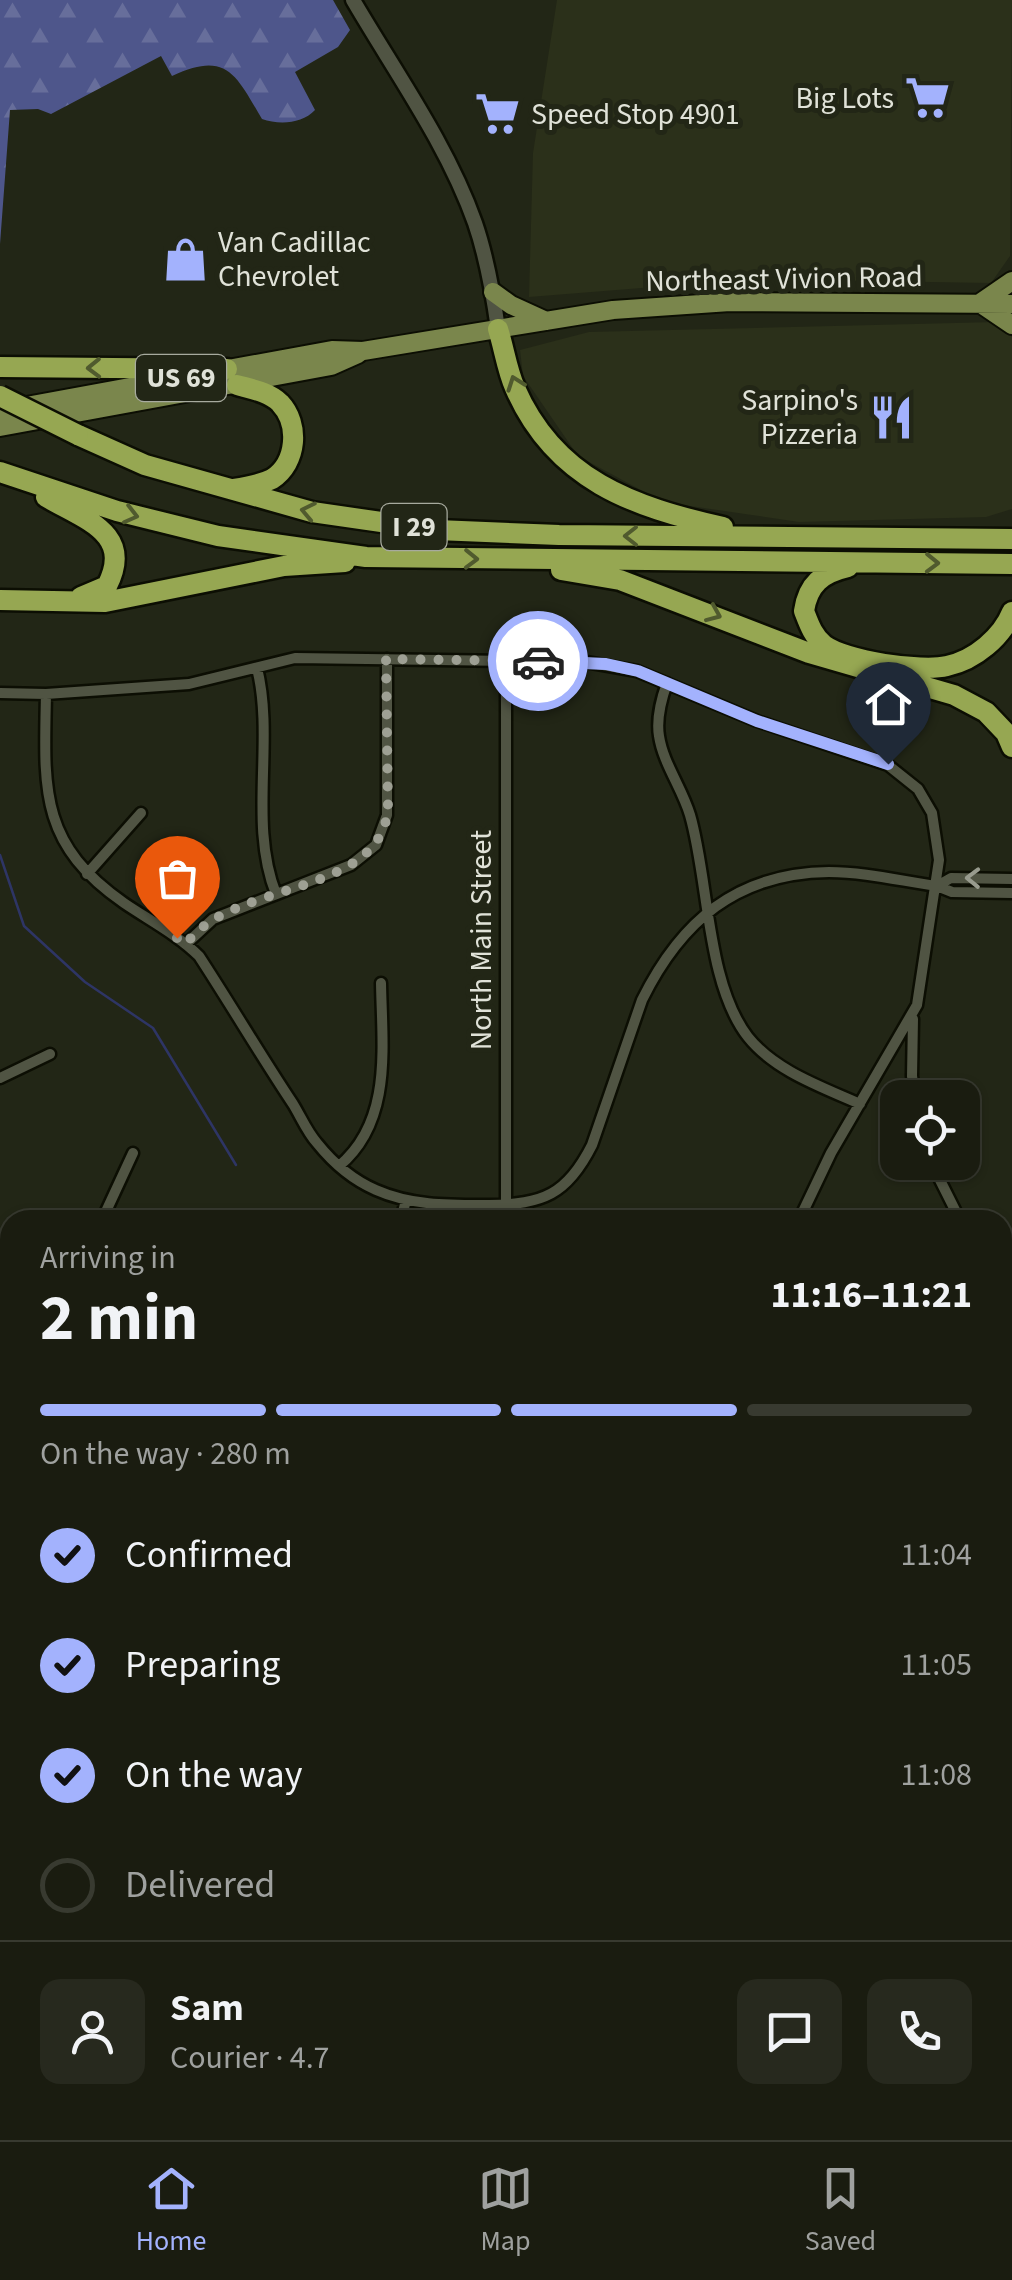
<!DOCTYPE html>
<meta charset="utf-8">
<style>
:root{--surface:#1a1c10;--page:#27291e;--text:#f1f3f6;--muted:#9fa19f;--line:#383a30;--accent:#a3b2fd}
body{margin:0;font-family:"Source Sans 3",sans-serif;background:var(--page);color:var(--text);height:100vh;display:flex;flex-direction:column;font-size:38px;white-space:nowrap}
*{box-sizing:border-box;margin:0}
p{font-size:32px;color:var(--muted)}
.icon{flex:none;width:55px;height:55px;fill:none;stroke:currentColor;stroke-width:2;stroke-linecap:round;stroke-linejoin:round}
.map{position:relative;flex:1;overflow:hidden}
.sheet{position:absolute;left:0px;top:1210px;width:1012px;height:930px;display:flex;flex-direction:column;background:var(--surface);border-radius:30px 30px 0 0;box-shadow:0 2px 8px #0004,0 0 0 2px var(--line)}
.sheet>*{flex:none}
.fabs{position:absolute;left:880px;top:1080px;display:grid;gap:20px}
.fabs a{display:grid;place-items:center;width:100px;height:100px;border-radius:20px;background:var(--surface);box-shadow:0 2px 8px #0004,0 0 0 2px var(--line);font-size:50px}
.pin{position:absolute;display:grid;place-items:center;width:85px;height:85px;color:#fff;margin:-102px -42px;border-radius:50% 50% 50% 0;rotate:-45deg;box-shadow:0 0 10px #0007}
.pin .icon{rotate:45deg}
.courier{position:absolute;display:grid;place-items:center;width:100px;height:100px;margin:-50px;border:8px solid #a3b2fd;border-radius:50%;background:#fff;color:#222;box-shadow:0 2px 12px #0007}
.overview em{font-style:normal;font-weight:700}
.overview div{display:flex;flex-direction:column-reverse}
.overview{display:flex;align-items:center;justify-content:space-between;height:170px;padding:0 40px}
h1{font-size:65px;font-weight:700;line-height:75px}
.bar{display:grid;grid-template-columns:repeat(4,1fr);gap:15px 10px;align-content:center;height:120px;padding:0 40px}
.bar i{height:12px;border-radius:8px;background:var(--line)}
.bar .selected{background:var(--accent)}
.bar p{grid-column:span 4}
.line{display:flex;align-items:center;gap:25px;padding:0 40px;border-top:2px solid var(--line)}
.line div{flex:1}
.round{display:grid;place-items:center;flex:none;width:105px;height:105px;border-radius:20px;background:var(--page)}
ol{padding:0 40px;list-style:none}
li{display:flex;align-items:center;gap:30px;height:110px}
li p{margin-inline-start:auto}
li .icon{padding:10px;border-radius:50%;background:var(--accent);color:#111;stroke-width:4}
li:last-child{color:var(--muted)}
li i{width:55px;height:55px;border:5px solid var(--line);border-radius:50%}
.dock{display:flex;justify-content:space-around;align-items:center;height:140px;border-top:2px solid var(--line);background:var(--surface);font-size:28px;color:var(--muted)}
.dock a{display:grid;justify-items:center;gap:5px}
.dock .selected{color:var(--accent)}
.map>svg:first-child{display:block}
.built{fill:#2b301a}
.forest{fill:url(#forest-firs)}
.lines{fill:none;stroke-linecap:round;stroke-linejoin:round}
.stream{stroke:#2e3565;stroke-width:2.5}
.minor-casing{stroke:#0c0e03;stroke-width:15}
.tertiary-casing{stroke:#0c0e03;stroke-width:19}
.secondary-casing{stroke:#0c0e03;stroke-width:20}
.primary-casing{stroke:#0c0e03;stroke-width:22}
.motorway-casing{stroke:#0c0e03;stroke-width:25}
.minor{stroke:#505443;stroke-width:10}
.tertiary{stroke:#505443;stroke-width:14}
.secondary{stroke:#505443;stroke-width:15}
.primary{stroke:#7a864c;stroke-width:18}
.motorway{stroke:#96a752;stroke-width:20}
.motorway-bridge-casing{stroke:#0c0e03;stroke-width:25;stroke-linecap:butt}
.motorway-bridge{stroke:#96a752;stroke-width:20}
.oneway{stroke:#505a2e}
.oneway2{stroke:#989b8e}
.done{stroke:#9ea094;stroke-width:10;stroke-dasharray:0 18}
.route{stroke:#a3b2fd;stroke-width:12}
.labels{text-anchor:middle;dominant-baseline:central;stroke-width:10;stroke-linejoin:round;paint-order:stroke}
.shield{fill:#222616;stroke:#a7aa9e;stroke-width:2.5}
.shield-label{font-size:28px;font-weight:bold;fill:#e0e2d8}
.poi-label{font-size:30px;fill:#e0e2d8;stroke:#222616;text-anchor:end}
.street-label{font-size:30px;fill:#e0e2d8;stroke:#222616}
</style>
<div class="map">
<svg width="1012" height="2140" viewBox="0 0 1012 2140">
<defs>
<pattern id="forest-firs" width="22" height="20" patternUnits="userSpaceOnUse" patternTransform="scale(2.5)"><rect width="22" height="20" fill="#4e568b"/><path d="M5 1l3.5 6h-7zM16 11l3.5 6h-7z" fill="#676e9b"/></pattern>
</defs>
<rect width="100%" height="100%" fill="#222616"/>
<!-- built -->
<path class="built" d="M557 0H1012L1010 256 991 283 691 278 654 287 529 297 533 153Z
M996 322 1012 337V509L986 517 799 522 663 502 578 456 523 376 520 350 589 332Z
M1002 1372H1010L1006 1873H1003Z
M0 1983H10V2130H230V2140H0Z"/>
<!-- forest -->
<path class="forest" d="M0 0H333L350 30 338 47 295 72 315 110C302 124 279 125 262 119 236 75 227 50 172 76L161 56 51 114 38 109 10 110 0 244Z"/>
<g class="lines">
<!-- stream -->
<path class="stream" d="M0 855 24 926 85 982 153 1028 236 1165"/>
<defs>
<path id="minor" d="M257 668C275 741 248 823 276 894
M667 683C661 700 656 718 659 736 663 763 682 788 690 815 709 880 706 983 748 1037 775 1071 822 1087 860 1104
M0 693 46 694 189 684 295 658 586 662 637 671 757 721 888 765 918 789 932 813 939 860 917 1005 831 1153 799 1220
M46 694C44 789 39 844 124 903 149 920 178 935 199 956 231 1005 261 1056 293 1104 301 1117 307 1132 317 1143 333 1163 353 1180 376 1190 412 1206 451 1205 489 1205 543 1204 567 1195 592 1145L642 1000C681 921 737 873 829 872 865 872 901 881 937 886L952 892 1012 893
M87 874 141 813
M937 886 951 878 1012 879
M186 944 213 919 351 865 376 845 387 815V659
M913 1019 912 1076 915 1098
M0 1078 50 1054
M931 1162 960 1220
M339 1166C393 1121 382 1046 381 983
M102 1220 133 1153
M401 1220 406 1200
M506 1220V661
M1002 1252 1012 1253
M0 1282H10
M1002 1359H1012
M1002 1498H1012
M1002 1627H1012
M0 1740 10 1731
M506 2130V2140
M926 2130 949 2140
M741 2140 752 2130"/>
<path id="tertiary" d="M353 0C395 72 447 144 475 223 487 258 493 293 498 329"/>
<path id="secondary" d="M0 1848H10
M1002 1882 1012 1885"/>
<path id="primary" d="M493 292 511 305 546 321
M980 303 1012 281
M984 306 1012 325
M0 411 332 350 363 351 613 310 730 302 1012 304
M0 427 331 366 358 354"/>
<path id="motorway" d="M498 329C504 348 507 370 515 388 555 480 633 507 723 527
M0 367 227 369
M78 435 145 465 312 512 437 530 559 535 1012 539
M0 472 117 511 218 536 366 557 1012 564
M234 489C247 487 260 485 272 479 297 463 300 424 280 403 269 392 251 389 237 385
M46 497C85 520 134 533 107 586L81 597
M848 567C822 573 808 584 804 611 809 624 813 636 824 645 845 661 922 672 947 666 975 660 1002 637 1012 612
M561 570 620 580 809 653 954 695 986 712 1006 733 1012 747
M0 600 105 602 284 566 345 562"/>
</defs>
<!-- minor casing -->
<use href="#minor" class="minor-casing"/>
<!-- tertiary casing -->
<use href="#tertiary" class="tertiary-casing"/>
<!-- secondary casing -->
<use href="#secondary" class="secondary-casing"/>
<!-- primary casing -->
<use href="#primary" class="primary-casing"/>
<!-- motorway casing -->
<use href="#motorway" class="motorway-casing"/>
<!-- minor -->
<use href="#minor" class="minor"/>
<!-- tertiary -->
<use href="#tertiary" class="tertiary"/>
<!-- secondary -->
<use href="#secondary" class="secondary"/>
<!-- primary -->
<use href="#primary" class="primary"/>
<!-- motorway -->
<use href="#motorway" class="motorway"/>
<defs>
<path id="motorway-bridge" d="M0 396 78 435"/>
</defs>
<!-- motorway-bridge casing -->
<use href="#motorway-bridge" class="motorway-bridge-casing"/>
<!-- motorway-bridge -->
<use href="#motorway-bridge" class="motorway-bridge"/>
</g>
<!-- one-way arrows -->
<defs><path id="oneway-chevron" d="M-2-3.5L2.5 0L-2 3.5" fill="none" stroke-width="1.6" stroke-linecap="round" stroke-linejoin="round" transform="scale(2.5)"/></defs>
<g class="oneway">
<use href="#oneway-chevron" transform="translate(94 368) rotate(179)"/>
<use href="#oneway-chevron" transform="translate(515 383) rotate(-110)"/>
<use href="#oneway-chevron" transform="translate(308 511) rotate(-168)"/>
<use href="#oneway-chevron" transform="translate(131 515) rotate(14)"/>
<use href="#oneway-chevron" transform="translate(631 536) rotate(-180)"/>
<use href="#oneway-chevron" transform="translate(471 559) rotate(1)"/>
<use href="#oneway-chevron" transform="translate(932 563) rotate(1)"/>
<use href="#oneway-chevron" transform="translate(714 614) rotate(23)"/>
</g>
<use class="oneway2" href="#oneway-chevron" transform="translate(973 878) rotate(-179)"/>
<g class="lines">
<!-- done -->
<path class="done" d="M177 938 186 944C232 880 381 898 388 808L386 659 538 661"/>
<!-- route -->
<path class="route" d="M538 661 606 664 638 671 757 721 888 764"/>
</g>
<!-- icons -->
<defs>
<symbol id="supermarket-bare" viewBox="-9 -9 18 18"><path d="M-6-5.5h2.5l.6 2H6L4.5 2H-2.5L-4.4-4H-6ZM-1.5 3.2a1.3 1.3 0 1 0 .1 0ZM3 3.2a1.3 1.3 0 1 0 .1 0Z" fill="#a3b2fd" stroke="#222616" stroke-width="2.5" paint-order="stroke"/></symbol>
<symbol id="shop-bare" viewBox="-9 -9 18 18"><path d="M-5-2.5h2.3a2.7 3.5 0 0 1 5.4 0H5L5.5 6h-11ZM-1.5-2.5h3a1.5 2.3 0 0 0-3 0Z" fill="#a3b2fd" stroke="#222616" stroke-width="2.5" paint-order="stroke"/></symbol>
<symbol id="restaurant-bare" viewBox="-9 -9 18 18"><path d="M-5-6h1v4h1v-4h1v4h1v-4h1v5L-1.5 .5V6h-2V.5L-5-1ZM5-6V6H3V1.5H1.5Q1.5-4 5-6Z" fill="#a3b2fd" stroke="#222616" stroke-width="2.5" paint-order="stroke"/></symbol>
</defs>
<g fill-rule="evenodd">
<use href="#supermarket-bare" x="896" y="66" width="63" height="63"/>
<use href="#supermarket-bare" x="466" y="82" width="63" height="63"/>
<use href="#shop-bare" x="154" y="228" width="63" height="63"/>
<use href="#restaurant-bare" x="860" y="386" width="63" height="63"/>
</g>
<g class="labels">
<!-- shield labels -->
<g class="shield">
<rect x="136" y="355" width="90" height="46" rx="8"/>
<rect x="381.5" y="504" width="65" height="46" rx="8"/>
</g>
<g class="shield-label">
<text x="181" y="378">US 69</text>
<text x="414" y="527">I 29</text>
</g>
<!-- poi labels -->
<g class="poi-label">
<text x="894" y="98">Big Lots</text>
<text x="531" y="114" text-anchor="start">Speed Stop 4901</text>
<text x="218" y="242" text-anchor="start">Van Cadillac<tspan x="218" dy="34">Chevrolet</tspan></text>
<text x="858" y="400">Sarpino's<tspan x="858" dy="34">Pizzeria</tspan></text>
</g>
<!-- street labels -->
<g class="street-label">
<text transform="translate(784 279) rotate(-1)">Northeast Vivion Road</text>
<text transform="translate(481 940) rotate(-90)">North Main Street</text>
</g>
</g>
</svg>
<div class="fabs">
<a><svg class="icon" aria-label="locate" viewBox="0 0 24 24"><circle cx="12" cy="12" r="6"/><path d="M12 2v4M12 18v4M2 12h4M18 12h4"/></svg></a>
</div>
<div class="pin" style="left:177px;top:938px;background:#ea580c"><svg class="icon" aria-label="bag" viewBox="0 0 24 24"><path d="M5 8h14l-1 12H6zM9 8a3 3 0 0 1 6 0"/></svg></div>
<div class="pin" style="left:888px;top:764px;background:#1f2937"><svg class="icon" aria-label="home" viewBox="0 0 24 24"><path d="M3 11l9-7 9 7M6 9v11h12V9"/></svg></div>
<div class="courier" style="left:538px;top:661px"><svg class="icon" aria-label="car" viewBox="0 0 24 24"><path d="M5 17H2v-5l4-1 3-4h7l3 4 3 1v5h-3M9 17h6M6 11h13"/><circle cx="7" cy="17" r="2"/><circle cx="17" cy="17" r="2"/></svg></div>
<section class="sheet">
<div class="overview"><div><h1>2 min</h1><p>Arriving in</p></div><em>11:16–11:21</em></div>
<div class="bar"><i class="selected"></i><i class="selected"></i><i class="selected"></i><i></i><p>On the way · 280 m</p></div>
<ol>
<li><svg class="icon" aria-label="check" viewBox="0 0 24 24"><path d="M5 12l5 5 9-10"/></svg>Confirmed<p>11:04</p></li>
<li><svg class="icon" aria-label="check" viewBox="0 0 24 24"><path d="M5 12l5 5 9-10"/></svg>Preparing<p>11:05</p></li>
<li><svg class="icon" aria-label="check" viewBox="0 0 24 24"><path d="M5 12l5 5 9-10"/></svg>On the way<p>11:08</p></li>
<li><i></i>Delivered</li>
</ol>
<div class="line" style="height:180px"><a class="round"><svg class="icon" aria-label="person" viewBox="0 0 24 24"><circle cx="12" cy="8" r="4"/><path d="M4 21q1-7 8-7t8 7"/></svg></a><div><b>Sam</b><p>Courier · 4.7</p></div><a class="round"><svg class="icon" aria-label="chat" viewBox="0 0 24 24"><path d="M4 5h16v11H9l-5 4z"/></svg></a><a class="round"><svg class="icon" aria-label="phone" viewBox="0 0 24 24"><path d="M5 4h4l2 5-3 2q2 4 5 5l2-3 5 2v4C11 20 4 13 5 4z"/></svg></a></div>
</section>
</div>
<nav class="dock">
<a class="selected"><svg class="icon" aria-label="home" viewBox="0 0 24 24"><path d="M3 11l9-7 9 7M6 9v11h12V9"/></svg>Home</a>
<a><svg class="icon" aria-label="map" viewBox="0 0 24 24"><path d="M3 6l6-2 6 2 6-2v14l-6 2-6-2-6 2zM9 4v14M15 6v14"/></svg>Map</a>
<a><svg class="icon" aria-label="saved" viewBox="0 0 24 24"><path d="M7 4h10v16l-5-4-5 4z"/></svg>Saved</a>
</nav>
